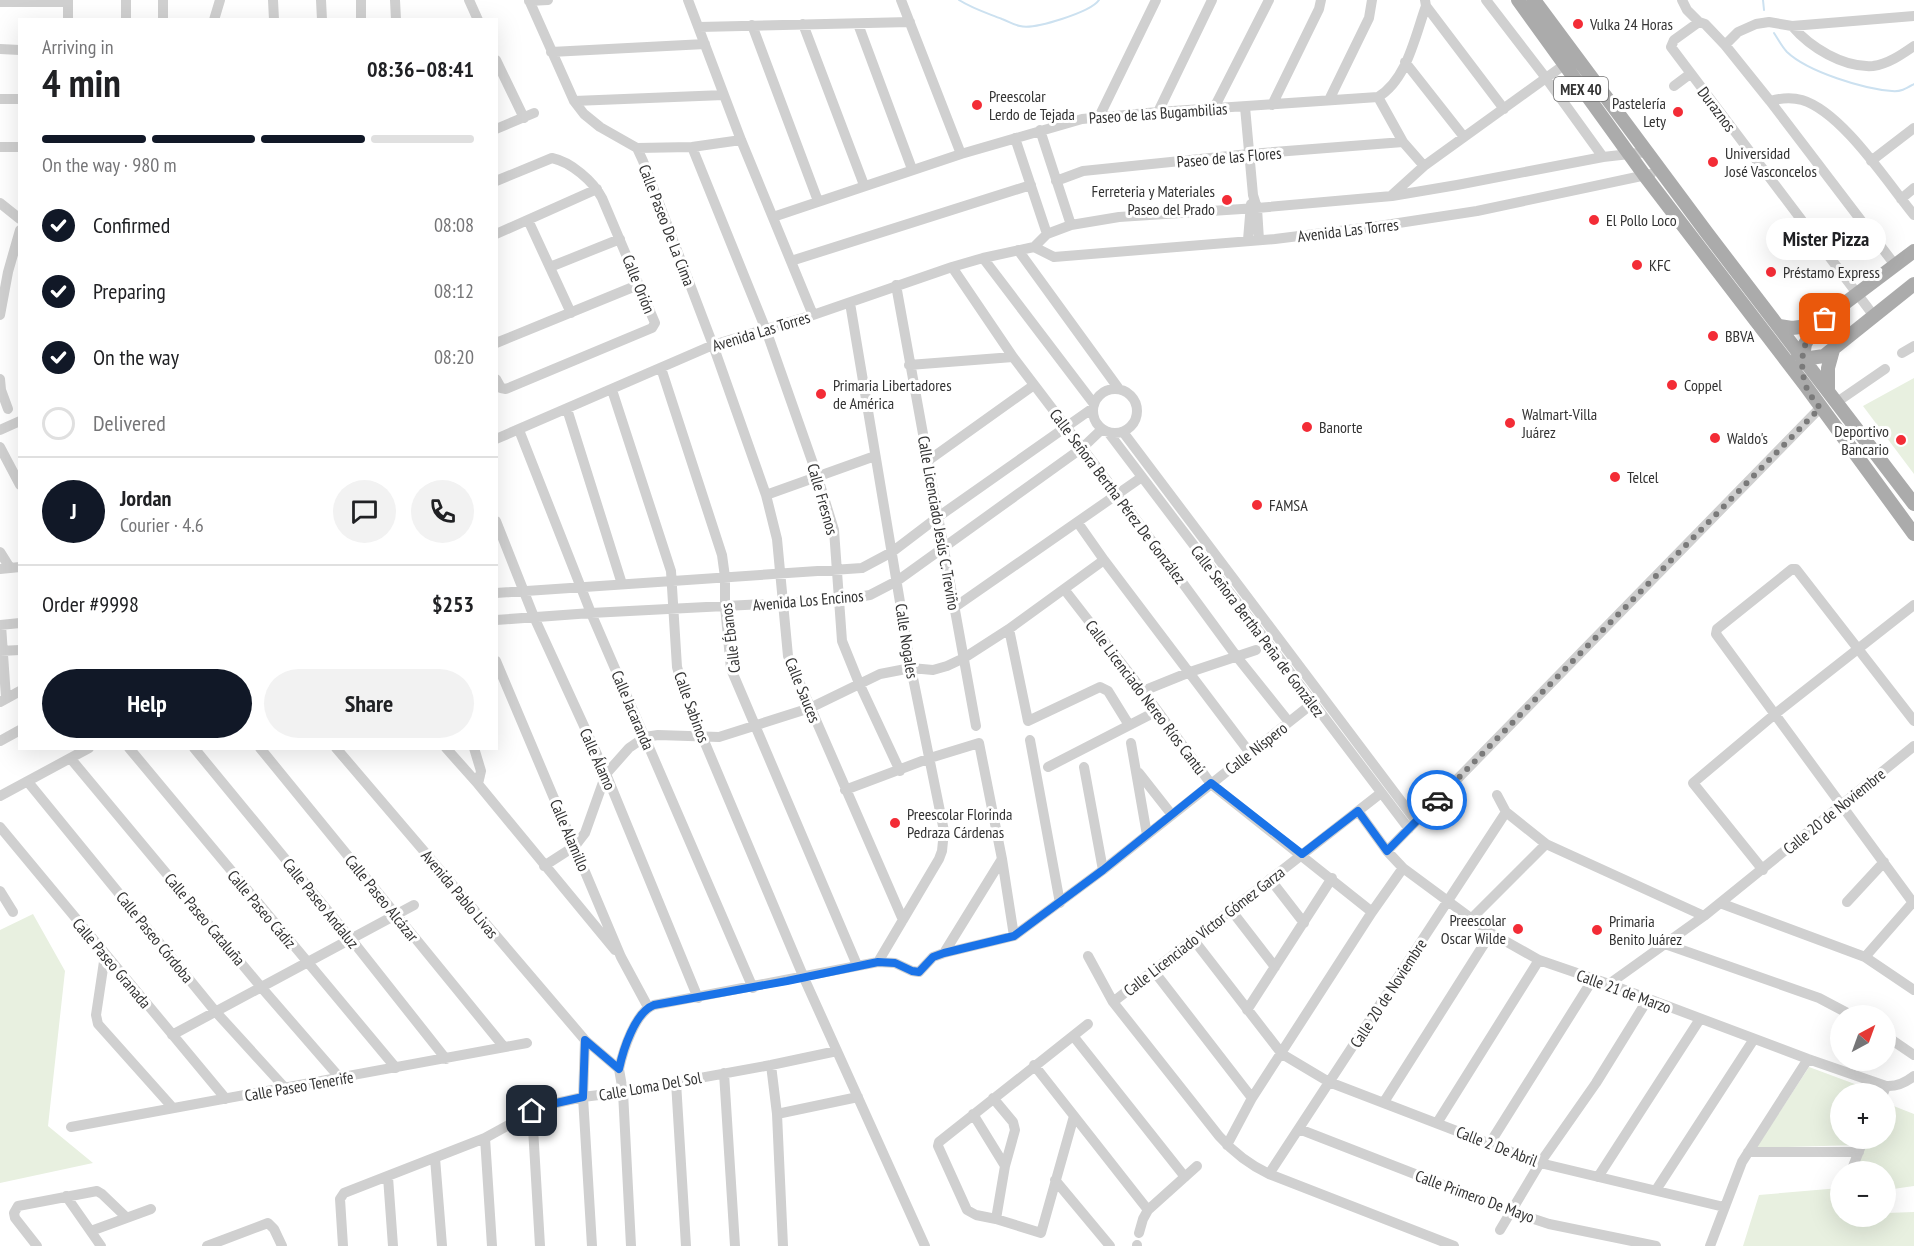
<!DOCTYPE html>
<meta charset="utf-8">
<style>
:root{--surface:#fff;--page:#f2f2f2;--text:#202124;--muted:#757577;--line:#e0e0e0;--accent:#111827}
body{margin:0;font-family:"PT Sans Narrow",sans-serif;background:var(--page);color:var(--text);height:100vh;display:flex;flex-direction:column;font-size:22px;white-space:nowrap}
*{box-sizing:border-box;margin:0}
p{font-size:20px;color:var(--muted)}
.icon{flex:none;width:33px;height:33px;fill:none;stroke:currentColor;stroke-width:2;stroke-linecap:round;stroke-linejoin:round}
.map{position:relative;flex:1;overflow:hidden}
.side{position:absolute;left:18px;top:18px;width:480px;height:732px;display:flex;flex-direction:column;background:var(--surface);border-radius:0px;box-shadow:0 6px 24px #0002}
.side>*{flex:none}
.needle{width:39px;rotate:41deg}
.tools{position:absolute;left:1830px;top:1005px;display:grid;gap:12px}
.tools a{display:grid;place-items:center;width:66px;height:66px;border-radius:50%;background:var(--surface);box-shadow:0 6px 24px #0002;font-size:30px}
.pin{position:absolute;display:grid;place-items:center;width:51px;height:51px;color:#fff;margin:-26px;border-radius:12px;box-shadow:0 3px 9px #0006}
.courier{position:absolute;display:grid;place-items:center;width:60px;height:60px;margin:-30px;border:4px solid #1a73e8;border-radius:50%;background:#fff;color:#222;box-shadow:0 2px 8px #0007}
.bubble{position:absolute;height:42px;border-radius:21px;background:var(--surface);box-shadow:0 6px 24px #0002;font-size:20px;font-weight:800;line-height:42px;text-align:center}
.head em{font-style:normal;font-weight:800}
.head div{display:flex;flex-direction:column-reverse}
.head{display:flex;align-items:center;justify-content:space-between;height:102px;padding:0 24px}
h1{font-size:39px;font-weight:800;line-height:45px}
.bar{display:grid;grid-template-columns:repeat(4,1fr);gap:9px 6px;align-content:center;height:72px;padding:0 24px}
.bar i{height:8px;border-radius:4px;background:var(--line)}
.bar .selected{background:var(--accent)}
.bar p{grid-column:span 4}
.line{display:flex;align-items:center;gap:15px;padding:0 24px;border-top:2px solid var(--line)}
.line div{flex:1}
.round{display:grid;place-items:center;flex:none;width:63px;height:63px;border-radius:32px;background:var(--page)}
ol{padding:0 24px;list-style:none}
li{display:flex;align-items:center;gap:18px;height:66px}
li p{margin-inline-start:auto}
li .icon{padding:6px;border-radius:50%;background:var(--accent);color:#fff;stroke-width:4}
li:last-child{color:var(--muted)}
li i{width:33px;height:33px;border:3px solid var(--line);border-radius:50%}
.button{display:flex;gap:12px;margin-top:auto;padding:12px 24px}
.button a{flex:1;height:69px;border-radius:36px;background:var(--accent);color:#fff;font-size:24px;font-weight:800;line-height:69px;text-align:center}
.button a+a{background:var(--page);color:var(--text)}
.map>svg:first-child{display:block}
.green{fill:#e8f0e0}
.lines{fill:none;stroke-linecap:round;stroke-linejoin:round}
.stream{stroke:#cce1f0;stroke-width:2}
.minor{stroke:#d0d0d0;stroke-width:10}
.major{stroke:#ababab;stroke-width:14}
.done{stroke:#7a7a7a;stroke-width:6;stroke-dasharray:0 10.8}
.route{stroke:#1a73e8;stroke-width:8}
.poi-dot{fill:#f32c36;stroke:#fff;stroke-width:2}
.labels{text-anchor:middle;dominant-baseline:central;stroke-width:6;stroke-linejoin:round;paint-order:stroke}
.shield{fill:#fff;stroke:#707070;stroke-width:1.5}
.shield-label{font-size:15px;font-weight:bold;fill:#333}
.poi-label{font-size:16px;fill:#333;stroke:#fff;text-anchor:start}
.street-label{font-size:16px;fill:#333;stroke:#fff}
</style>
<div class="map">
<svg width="1914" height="1246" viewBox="0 0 1914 1246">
<rect width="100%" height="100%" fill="#fff"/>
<!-- green -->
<path class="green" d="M1914 378V474L1863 406Z
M33 914 65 971 48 1126 93 1163 0 1183V930Z
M1809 1067 1879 1093 1840 1094V1138L1860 1139 1858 1145 1756 1148Z
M1886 1103 1914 1114V1186L1886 1190V1172H1854L1869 1139 1886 1138Z
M1840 1188V1216H1886V1213L1914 1212V1246H1743L1759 1195Z"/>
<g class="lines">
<!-- stream -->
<path class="stream" d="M959 0C973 9 987 13 1002 19 1008 21 1014 25 1020 26 1034 30 1091 12 1099 0
M1763 0 1764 10
M1774 33C1778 39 1782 47 1787 52 1808 72 1864 89 1892 91 1901 92 1907 88 1914 84"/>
<!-- minor -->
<path class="minor" d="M68 0V20
M163 0V20
M273 0 274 20
M321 0 322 20
M361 0V20
M395 0 396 20
M469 0 478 20
M529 0 574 101 584 114 600 127 637 148 643 161 713 345 766 495 777 539 788 656 903 920
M688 0 741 140 813 315
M901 0 961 154
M1486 0 1546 78 1603 157
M1682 0 1687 10 1699 22 1705 24 1725 45 1770 101 1895 265
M529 1 548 0
M0 2H68
M1426 6 1504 109
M126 20V0
M214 20 220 0
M1699 22 1674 40 1671 47 1874 316
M803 24 864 185
M858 24 912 169
M752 25 818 201
M1792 26C1810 47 1843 68 1873 66 1888 64 1901 55 1914 46
M699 27 910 22
M1725 45 1738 32 1756 24 1769 22 1792 26 1914 16
M0 49 20 50
M551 52 705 44
M496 60 524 118
M1405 62 1464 137
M1674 86 1690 74
M1378 97 1403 142 1424 166
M0 99H20
M1329 100 1369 18 1372 0
M574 101 724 95
M1770 101C1781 98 1791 97 1802 100 1842 112 1887 182 1914 215
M1272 105 1319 9 1321 0
M1245 107 1253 195 1257 208 1259 240
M1214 108 1269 0
M1158 112 1212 0
M1099 117 1156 0
M496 129 534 113
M1040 130 1071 225
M1015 138 1047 234
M0 147H20
M692 147 766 330 817 475 834 530 842 641 859 683 900 771
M637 148 692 147 741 140
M1871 161 1914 128
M496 181 552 158C571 162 593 181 602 198L655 323 652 328 506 389 501 388 496 379
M1056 181 1083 171 1249 154 1403 142
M1392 195 1424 166 1564 65
M1901 199 1914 188
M0 203 20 219
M773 217 961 154 1082 119 1158 112 1378 97C1407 80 1415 36 1426 6L1425 0
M528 220 571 313
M496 234 597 189
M1248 240 1251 204
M1034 247 1054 257 1275 239 1379 226 1477 211 1651 174
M1018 250 1119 389
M983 258 1094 404
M791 261 1031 185
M550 267 620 239
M952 267 1013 357 1118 495 1237 657 1289 722
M896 285 976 726
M850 303 911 668 944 831 942 851 939 859 878 962
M0 315 8 272 20 230
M496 343 638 285
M1902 353 1914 346
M909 365 1013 357
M661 368 722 555 725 577V606L731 669 857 965
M0 379 1 390 8 409
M1093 411a22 22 0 1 1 44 0a22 22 0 1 1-44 0Z
M612 390 671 571 677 667 686 698 804 978 925 1246
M1837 402 1885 369
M567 409 622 584
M0 430 20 421
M519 430 591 613 753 988
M1108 432 1409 829
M1123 432 1416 821
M496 439 713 345 813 315 952 267 983 258 1034 247 1047 234 1071 225 1119 217 1257 208 1392 196 1457 185 1603 157 1647 152
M0 447 20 485
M929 460 1034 385
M766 495 875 456
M496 521 534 617 606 774 698 998
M1078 523 1104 560 1250 753
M0 552 10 568
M0 569 20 567
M1064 589 1143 691 1211 784 1372 912
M496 593 862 568 892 552 938 517 1093 408
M955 607 1142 477
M496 620 591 613 838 600 870 595 897 581 1082 448 1102 429
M0 625 20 623
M1 625 6 698
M1009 629 1028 721 1100 687 1108 691 1129 725
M0 651 20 650
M496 661 621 957 648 1007
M1143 691 1190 672 1256 650
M0 702 20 691
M1914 721 1796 569H1792L1717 629 1716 634 1914 904
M1030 740 1060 903
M0 741 20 730
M1131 743 1147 835
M129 748 396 1068
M194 748 351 939 446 1059
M260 748 504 1047
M336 748 585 1040 619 1069 623 1092 631 1246
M446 748 478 784 615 950
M474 748 481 771 478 784
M71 759 261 987 340 1078
M1048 767 1157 711
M1084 767 1103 870
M1139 773 1172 815
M28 782 215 1011 286 1089
M845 790 930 758 979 743 1002 859 1014 936
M1497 795 1506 812 1546 844 1704 916
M0 796 89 748
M1358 811 1387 851 1403 868 1491 933 1539 960 1609 984 1808 1059 1886 1086
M0 827 226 1099
M1387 851 1820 408
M544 866 575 846 585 833 606 774 629 748 645 737 658 735 719 737 810 708 880 674 911 668 933 670 947 666 964 658 1009 629 1104 560
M1763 870 1693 783 1775 714 1914 605
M1270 879 1304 923
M0 891 13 912
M1847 902 1884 862
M1720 903 1865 957 1914 990
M1231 910 1275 967
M1472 918 1546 844
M1193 939 1282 1054 1329 1082 1540 1163 1724 1207
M1665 944 1819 998 1853 1016
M944 953 1002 859
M105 955 96 1015 98 1024 173 1108
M1088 956 1113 1002 1219 1136C1234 1153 1248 1164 1269 1174L1454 1246
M1865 957 1914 901
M1153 970 1252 1098
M1609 984 1704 916 1914 746
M1113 1002 1381 793
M1247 1010 1332 878
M172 1035 414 905
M1886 1036 1914 1055
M1074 1037 1185 1177
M585 1040 583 1097 592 1246
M771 1065 777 1114 783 1246
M1034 1065 1148 1210
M619 1069C623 1051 635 1012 654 1005L878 962 895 963 912 971 919 972 933 957 944 953 1014 936 1103 870 1313 703
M724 1073 735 1246
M676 1082 686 1246
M1883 1094 1886 1086C1897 1087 1905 1083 1914 1076
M993 1098 1013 1122 1015 1130 1005 1166 996 1219
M1384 1102 1491 933
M532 1111 540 1246
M777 1114 858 1097
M973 1114 1005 1166
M1074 1116 1041 1233 996 1219 976 1215 967 1210 938 1146 939 1142 1088 1024
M1437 1123 1539 960
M71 1127 527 1043
M1299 1129 1510 1211 1549 1224 1656 1246
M485 1138 492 1246
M1490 1143 1593 979
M1227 1145 1252 1098 1372 912 1403 868
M1748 1152H1859
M435 1158 442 1246
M1852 1169 1864 1138
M1269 1174 1506 812
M388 1177 393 1246
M1598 1177 1700 1019
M1055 1180 1110 1246
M1656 1190 1754 1039
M66 1196 101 1246
M1500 1230 1540 1163 1596 1083 1648 999
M91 1231 151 1209
M1139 1233 1143 1219 1148 1210 1197 1166
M37 1246 15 1218 14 1213 18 1206 97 1191 102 1194 126 1217
M207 1246 268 1223 274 1229 282 1246
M343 1246 340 1199 344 1193 485 1138 543 1106 583 1097 623 1092 771 1065 837 1051
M1137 1246V1245
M1710 1246 1742 1162 1808 1059"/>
<!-- major -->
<path class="major" d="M1518 0 1645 176 1805 385 1914 534
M1534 0 1707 233 1914 504
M1779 326 1792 328 1816 325
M1798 354 1810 358 1824 356 1914 284
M1802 362 1805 344 1816 325 1914 251
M1828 390V368L1833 350"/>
</g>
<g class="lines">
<!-- done -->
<path class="done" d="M1437 800 1820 408C1815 401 1807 392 1805 383 1798 359 1804 333 1825 319"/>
<!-- route -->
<path class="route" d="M532 1111 543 1106 583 1097 585 1040 619 1069C623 1050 635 1012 654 1005L787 981 878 962 895 963 912 971 919 972 933 957 944 953 1014 936 1103 870 1211 783 1302 854 1358 811 1387 851 1437 800"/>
</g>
<!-- markers -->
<g class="poi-dot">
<circle cx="1578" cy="24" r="6"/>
<circle cx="977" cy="105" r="6"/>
<circle cx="1678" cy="112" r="6"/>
<circle cx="1713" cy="162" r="6"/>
<circle cx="1227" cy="200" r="6"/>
<circle cx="1594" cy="220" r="6"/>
<circle cx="1637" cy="265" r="6"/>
<circle cx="1771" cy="272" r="6"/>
<circle cx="1713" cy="336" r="6"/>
<circle cx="1672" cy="385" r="6"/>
<circle cx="821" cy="394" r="6"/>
<circle cx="1510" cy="423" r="6"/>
<circle cx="1307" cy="427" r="6"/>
<circle cx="1715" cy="438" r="6"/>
<circle cx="1901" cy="440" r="6"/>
<circle cx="1615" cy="477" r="6"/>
<circle cx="1257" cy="505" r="6"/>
<circle cx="895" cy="823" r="6"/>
<circle cx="1518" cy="929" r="6"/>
<circle cx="1597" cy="930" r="6"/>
</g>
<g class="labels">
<!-- shield labels -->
<rect class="shield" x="1554" y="77" width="54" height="24" rx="4.5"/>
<g class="shield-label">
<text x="1581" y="89">MEX 40</text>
</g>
<!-- poi labels -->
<g class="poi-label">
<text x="1590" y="24">Vulka 24 Horas</text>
<text x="989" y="96">Preescolar<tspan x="989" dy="18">Lerdo de Tejada</tspan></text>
<text x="1666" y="103" text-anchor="end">Pastelería<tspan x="1666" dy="18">Lety</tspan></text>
<text x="1725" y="153">Universidad<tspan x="1725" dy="18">José Vasconcelos</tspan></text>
<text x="1215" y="191" text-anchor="end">Ferreteria y Materiales<tspan x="1215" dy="18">Paseo del Prado</tspan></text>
<text x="1606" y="220">El Pollo Loco</text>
<text x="1649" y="265">KFC</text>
<text x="1783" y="272">Préstamo Express</text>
<text x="1725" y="336">BBVA</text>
<text x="833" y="385">Primaria Libertadores<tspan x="833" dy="18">de América</tspan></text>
<text x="1684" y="385">Coppel</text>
<text x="1522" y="414">Walmart-Villa<tspan x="1522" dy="18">Juárez</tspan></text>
<text x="1319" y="427">Banorte</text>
<text x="1889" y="431" text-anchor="end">Deportivo<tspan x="1889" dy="18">Bancario</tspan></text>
<text x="1727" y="438">Waldo's</text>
<text x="1627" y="477">Telcel</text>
<text x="1269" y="505">FAMSA</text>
<text x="907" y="814">Preescolar Florinda<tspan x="907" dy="18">Pedraza Cárdenas</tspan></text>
<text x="1506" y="920" text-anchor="end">Preescolar<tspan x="1506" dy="18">Oscar Wilde</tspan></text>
<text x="1609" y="921">Primaria<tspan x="1609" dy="18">Benito Juárez</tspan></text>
</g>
<!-- street labels -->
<g class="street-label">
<text transform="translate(1717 109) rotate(53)">Duraznos</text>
<text transform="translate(1158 113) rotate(-4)">Paseo de las Bugambilias</text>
<text transform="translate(1229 157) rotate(-5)">Paseo de las Flores</text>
<text transform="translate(667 225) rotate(69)">Calle Paseo De La Cima</text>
<text transform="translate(1348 230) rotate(-7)">Avenida Las Torres</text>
<text transform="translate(639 284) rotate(68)">Calle Orión</text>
<text transform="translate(761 331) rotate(-17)">Avenida Las Torres</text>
<text transform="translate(1118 496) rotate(53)">Calle Señora Bertha Pérez De González</text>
<text transform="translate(823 499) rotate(74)">Calle Fresnos</text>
<text transform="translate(939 523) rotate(80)">Calle Licenciado Jesús C. Treviño</text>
<text transform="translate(808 600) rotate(-5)">Avenida Los Encinos</text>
<text transform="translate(1258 631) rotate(53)">Calle Señora Bertha Peña de González</text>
<text transform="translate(730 638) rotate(-97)">Calle Ébanos</text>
<text transform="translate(907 641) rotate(81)">Calle Nogales</text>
<text transform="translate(803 690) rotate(68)">Calle Sauces</text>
<text transform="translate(1146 697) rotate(53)">Calle Licenciado Nereo Ríos Cantú</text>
<text transform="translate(692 707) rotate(70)">Calle Sabinos</text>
<text transform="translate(633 710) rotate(67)">Calle Jacaranda</text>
<text transform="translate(1256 748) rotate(-38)">Calle Níspero</text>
<text transform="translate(598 759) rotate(66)">Calle Álamo</text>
<text transform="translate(1834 811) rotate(-39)">Calle 20 de Noviembre</text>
<text transform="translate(570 835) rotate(67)">Calle Alamillo</text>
<text transform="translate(460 894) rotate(50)">Avenida Pablo Livas</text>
<text transform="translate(382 898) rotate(51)">Calle Paseo Alcázar</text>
<text transform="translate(321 903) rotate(51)">Calle Paseo Andaluz</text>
<text transform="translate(262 909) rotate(50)">Calle Paseo Cádiz</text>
<text transform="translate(205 919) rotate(50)">Calle Paseo Cataluña</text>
<text transform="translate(1204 931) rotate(-38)">Calle Licenciado Víctor Gómez Garza</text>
<text transform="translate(155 937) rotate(51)">Calle Paseo Córdoba</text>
<text transform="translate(112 963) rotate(50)">Calle Paseo Granada</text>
<text transform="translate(1624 991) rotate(20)">Calle 21 de Marzo</text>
<text transform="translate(1388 993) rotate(-57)">Calle 20 de Noviembre</text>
<text transform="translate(299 1086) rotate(-10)">Calle Paseo Tenerife</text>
<text transform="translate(650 1086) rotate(-10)">Calle Loma Del Sol</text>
<text transform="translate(1497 1146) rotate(21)">Calle 2 De Abril</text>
<text transform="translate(1475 1196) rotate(20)">Calle Primero De Mayo</text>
</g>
</g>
</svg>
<div class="tools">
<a><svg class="needle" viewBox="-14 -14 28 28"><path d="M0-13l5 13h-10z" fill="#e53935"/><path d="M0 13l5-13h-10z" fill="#757577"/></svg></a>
<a>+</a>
<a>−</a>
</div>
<div class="pin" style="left:1825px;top:319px;background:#ea580c"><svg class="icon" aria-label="bag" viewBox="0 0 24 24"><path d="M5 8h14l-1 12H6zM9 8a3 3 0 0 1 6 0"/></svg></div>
<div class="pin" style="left:532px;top:1111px;background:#1f2937"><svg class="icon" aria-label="home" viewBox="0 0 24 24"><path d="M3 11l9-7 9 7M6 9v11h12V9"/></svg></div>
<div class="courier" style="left:1437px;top:800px"><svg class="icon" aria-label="car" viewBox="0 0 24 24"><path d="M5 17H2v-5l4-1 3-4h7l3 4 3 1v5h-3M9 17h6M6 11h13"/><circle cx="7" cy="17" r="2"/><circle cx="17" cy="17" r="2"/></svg></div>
<div class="bubble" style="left:1766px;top:218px;width:120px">Mister Pizza</div>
<section class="side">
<div class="head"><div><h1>4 min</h1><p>Arriving in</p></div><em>08:36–08:41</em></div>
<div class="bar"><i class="selected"></i><i class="selected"></i><i class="selected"></i><i></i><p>On the way · 980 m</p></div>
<ol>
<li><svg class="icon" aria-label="check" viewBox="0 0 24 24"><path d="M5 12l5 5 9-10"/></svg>Confirmed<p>08:08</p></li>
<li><svg class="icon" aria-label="check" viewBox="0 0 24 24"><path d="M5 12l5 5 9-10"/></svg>Preparing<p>08:12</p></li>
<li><svg class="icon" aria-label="check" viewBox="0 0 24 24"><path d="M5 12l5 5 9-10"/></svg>On the way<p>08:20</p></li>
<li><i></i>Delivered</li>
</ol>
<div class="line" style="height:108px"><b class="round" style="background:var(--accent);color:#fff">J</b><div><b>Jordan</b><p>Courier · 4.6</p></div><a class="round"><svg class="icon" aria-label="chat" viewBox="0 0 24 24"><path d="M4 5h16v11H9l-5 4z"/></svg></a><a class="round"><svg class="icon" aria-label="phone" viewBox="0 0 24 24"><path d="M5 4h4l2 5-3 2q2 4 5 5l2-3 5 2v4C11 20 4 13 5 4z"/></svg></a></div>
<div class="line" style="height:78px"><div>Order #9998</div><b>$253</b></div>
<div class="button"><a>Help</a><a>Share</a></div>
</section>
</div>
